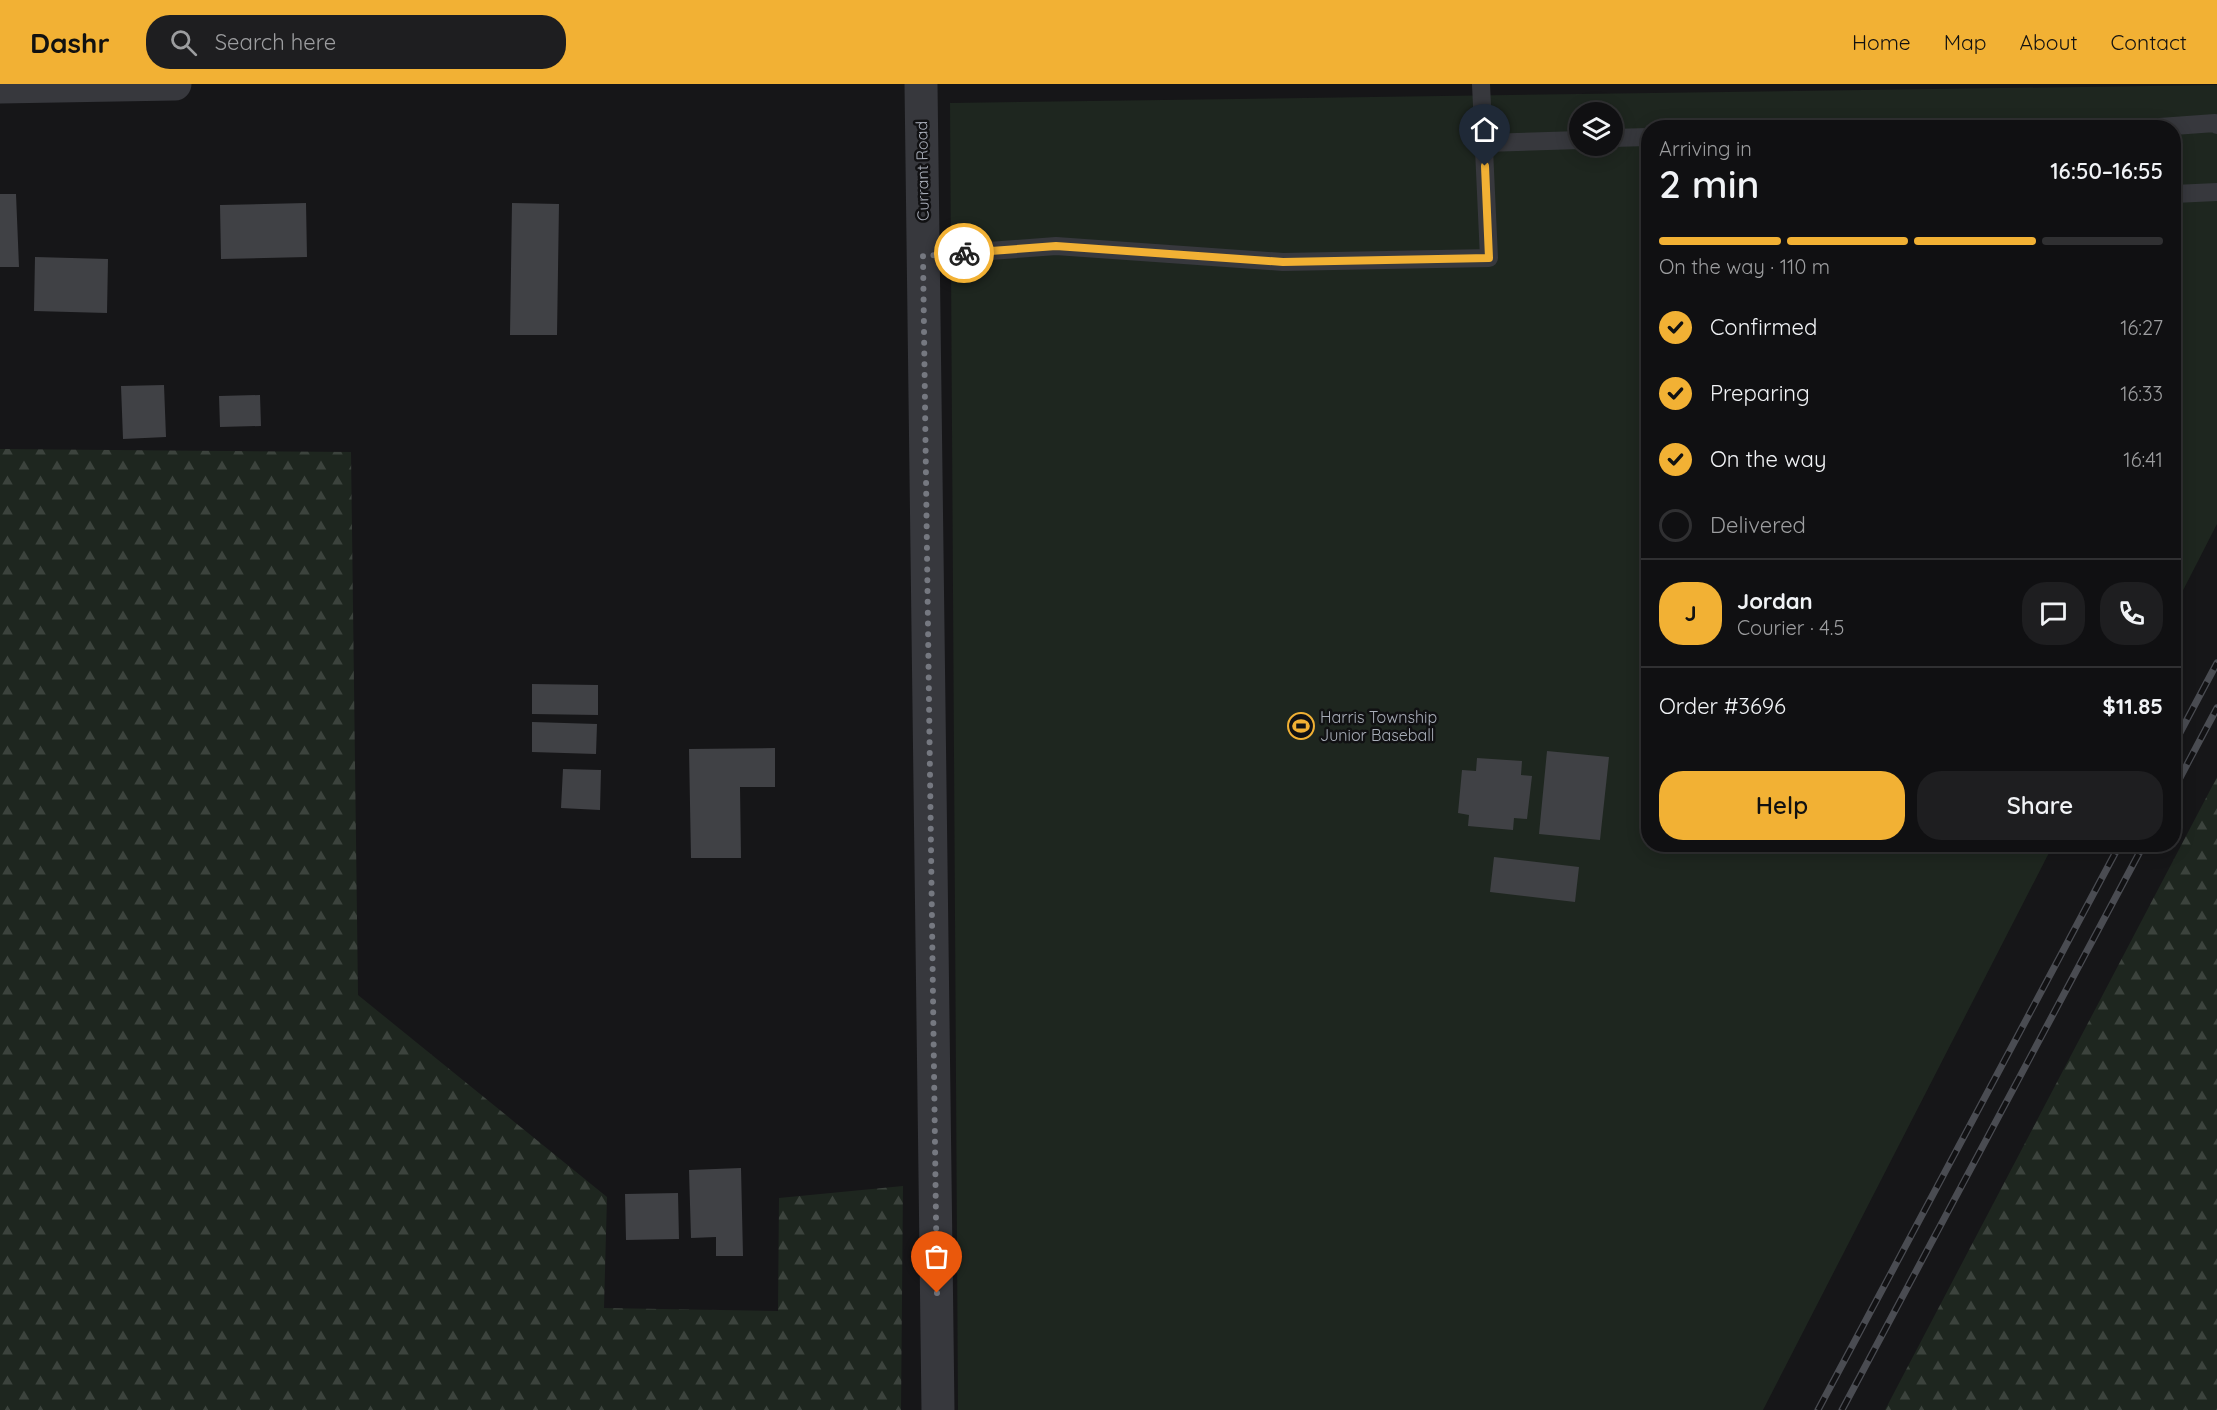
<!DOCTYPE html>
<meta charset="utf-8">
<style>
:root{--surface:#101012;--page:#1e1e20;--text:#f1f3f6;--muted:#9c9d9f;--line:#303032;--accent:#f2b134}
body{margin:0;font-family:Quicksand,sans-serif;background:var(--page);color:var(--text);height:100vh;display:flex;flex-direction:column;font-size:22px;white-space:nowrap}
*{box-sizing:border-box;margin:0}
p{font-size:20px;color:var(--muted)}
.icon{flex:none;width:33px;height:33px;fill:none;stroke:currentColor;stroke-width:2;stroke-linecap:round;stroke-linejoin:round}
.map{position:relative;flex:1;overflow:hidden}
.side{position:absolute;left:1641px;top:36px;width:540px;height:732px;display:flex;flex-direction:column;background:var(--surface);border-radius:24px;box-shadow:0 3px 15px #0003,0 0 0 2px var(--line)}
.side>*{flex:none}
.controls{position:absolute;left:1569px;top:18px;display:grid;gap:12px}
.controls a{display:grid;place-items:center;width:54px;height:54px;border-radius:50%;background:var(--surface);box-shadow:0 3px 15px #0003,0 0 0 2px var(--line);font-size:30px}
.pin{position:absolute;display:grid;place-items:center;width:51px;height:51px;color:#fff;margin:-62px -26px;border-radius:50% 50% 50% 0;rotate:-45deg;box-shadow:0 0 6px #0007}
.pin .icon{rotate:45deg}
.courier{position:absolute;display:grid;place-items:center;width:60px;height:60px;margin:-30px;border:4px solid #f2b134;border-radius:50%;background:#fff;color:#222;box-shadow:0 2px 8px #0007}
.overview em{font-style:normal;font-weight:600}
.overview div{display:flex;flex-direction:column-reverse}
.overview{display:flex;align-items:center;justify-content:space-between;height:102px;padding:0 18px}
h1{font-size:39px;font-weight:600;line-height:45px}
.bar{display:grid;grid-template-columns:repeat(4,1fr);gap:9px 6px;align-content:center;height:72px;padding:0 18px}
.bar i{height:8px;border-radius:4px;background:var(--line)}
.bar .active{background:var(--accent)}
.bar p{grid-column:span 4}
.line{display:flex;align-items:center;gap:15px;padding:0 18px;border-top:2px solid var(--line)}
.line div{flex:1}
.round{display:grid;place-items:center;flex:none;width:63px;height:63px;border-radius:24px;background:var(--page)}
ol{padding:0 18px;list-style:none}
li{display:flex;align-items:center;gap:18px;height:66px}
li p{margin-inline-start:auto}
li .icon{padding:6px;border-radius:50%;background:var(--accent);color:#111;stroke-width:4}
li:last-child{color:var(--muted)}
li i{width:33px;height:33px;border:3px solid var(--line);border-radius:50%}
.cta{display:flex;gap:12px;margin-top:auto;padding:12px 18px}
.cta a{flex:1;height:69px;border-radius:24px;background:var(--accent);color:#111;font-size:24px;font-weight:600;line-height:69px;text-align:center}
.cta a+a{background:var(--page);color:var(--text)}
header{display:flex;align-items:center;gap:36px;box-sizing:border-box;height:84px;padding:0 30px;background:var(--accent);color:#111}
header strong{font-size:28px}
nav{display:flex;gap:33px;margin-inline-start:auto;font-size:21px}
.search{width:420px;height:54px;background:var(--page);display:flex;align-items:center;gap:15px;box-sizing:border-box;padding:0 21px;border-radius:24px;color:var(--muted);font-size:22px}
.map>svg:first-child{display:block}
.green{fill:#1e261f;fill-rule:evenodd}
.forest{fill:url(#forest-firs)}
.building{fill:#404145}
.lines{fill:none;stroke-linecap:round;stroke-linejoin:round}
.service{stroke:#37383d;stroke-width:18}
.tertiary{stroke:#37383d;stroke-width:33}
.rail-casing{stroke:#4a4c52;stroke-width:7}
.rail{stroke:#111113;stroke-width:4.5;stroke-dasharray:14;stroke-linecap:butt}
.done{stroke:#757880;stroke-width:6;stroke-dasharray:0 10.8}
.route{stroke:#f2b134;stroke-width:8}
.labels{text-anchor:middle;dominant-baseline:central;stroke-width:5;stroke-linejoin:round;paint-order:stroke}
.street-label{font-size:16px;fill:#a8adb8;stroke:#111113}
.poi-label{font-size:16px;fill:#a8adb8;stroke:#111113;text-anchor:start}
</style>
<header>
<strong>Dashr</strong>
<div class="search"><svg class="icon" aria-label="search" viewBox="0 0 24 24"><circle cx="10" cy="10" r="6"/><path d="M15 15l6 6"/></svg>Search here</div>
<nav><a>Home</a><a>Map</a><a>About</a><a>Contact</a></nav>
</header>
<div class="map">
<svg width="2217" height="1326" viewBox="0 0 2217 1326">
<defs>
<pattern id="forest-firs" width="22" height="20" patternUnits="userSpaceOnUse" patternTransform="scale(1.5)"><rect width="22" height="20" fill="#1e261f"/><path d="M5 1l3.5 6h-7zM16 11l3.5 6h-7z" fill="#3c433d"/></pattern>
</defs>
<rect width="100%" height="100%" fill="#161618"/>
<!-- green -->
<path class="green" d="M2217 1V440L2174 524V44H1648V760L2053 761 1763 1326H958L950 19ZM1580 28H1612V62H1580Z"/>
<!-- forest -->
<path class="forest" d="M0 365 351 368 358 911 607 1113 604 1224 778 1227 779 1114 903 1102 901 1326H0Z
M2217 693V1326H1885Z"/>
<!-- building -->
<path class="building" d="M0 110H16L19 183H0Z
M306 119 307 173 221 175 220 121Z
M512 119 559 120 557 251H510Z
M35 173 108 175 107 229 34 227Z
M164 301 166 353 123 355 121 302Z
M260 311 261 342 220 343 219 312Z
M532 600 598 601V631L532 630Z
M532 638 597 640 596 670 532 668Z
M775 664V703H740L741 774H691L689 665Z
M1547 667 1609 673 1600 756 1539 750Z
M1477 674 1522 677 1521 691 1532 692 1527 735 1514 734 1513 746 1468 742 1469 731 1458 729 1462 686 1476 687Z
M563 685 601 686 600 726 561 724Z
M1494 773 1579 783 1575 818 1490 808Z
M741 1084 743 1172H716V1153L691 1154 689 1086Z
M678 1109 679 1155 626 1156 625 1110Z"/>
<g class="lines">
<!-- service -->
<path class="service" d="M2146 44 2215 39 2217 41
M1612 54 1648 53
M1484 59 1580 56
M2174 110 2217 108
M923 172 1056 162 1283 178 1489 174 1481 0"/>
<!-- tertiary -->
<path class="tertiary" d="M921 0 938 1326
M0 3 175 0"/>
<defs>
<path id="rail" d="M2174 660 2217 579
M2174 705 2217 624
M1818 1326 2120 760
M1842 1326 2144 760"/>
</defs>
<!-- rail casing -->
<use href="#rail" class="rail-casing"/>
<!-- rail -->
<use href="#rail" class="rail"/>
</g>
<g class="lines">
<!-- done -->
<path class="done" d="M937 1209 923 172 964 169"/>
<!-- route -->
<path class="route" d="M964 169 1056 162 1283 178 1489 174 1485 82"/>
</g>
<!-- icons -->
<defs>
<symbol id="stadium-ring" viewBox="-11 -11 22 22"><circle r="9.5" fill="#111113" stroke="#f2b134" stroke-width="1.5"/><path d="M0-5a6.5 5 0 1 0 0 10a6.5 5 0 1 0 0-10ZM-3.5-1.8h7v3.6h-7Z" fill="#f2b134"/></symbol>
</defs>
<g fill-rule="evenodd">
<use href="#stadium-ring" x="1286" y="627" width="30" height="30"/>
</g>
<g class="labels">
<!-- street labels -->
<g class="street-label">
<text transform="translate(922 87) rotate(-91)">Currant Road</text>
</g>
<!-- poi labels -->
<g class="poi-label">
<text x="1320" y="633">Harris Township<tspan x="1320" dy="18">Junior Baseball</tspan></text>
</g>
</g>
</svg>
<div class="controls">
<a><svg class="icon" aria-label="layers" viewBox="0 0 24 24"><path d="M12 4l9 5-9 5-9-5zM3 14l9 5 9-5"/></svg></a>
</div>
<div class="pin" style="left:937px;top:1209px;background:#ea580c"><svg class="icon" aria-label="bag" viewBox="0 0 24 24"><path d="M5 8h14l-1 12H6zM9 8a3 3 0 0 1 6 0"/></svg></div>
<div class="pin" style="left:1485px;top:82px;background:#1f2937"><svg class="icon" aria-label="home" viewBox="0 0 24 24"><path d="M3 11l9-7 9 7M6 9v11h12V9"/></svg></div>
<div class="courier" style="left:964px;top:169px"><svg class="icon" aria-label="bike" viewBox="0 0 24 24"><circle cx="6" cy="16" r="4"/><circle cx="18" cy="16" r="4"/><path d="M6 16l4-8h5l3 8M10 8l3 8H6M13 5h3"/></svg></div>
<section class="side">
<div class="overview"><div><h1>2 min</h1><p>Arriving in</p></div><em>16:50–16:55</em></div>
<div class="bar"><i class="active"></i><i class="active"></i><i class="active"></i><i></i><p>On the way · 110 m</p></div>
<ol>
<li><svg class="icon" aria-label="check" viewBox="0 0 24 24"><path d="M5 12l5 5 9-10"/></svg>Confirmed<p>16:27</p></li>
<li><svg class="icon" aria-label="check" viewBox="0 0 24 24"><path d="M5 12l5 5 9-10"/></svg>Preparing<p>16:33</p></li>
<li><svg class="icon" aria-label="check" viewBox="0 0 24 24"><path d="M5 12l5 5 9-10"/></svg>On the way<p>16:41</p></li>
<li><i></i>Delivered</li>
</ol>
<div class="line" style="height:108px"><b class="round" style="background:var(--accent);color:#111">J</b><div><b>Jordan</b><p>Courier · 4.5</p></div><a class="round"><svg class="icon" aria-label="chat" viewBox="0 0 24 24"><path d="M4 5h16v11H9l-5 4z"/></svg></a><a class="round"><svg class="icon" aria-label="phone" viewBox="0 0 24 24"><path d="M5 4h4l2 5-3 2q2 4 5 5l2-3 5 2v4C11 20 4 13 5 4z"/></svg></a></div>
<div class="line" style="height:78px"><div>Order #3696</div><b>$11.85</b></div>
<div class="cta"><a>Help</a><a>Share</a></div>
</section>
</div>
